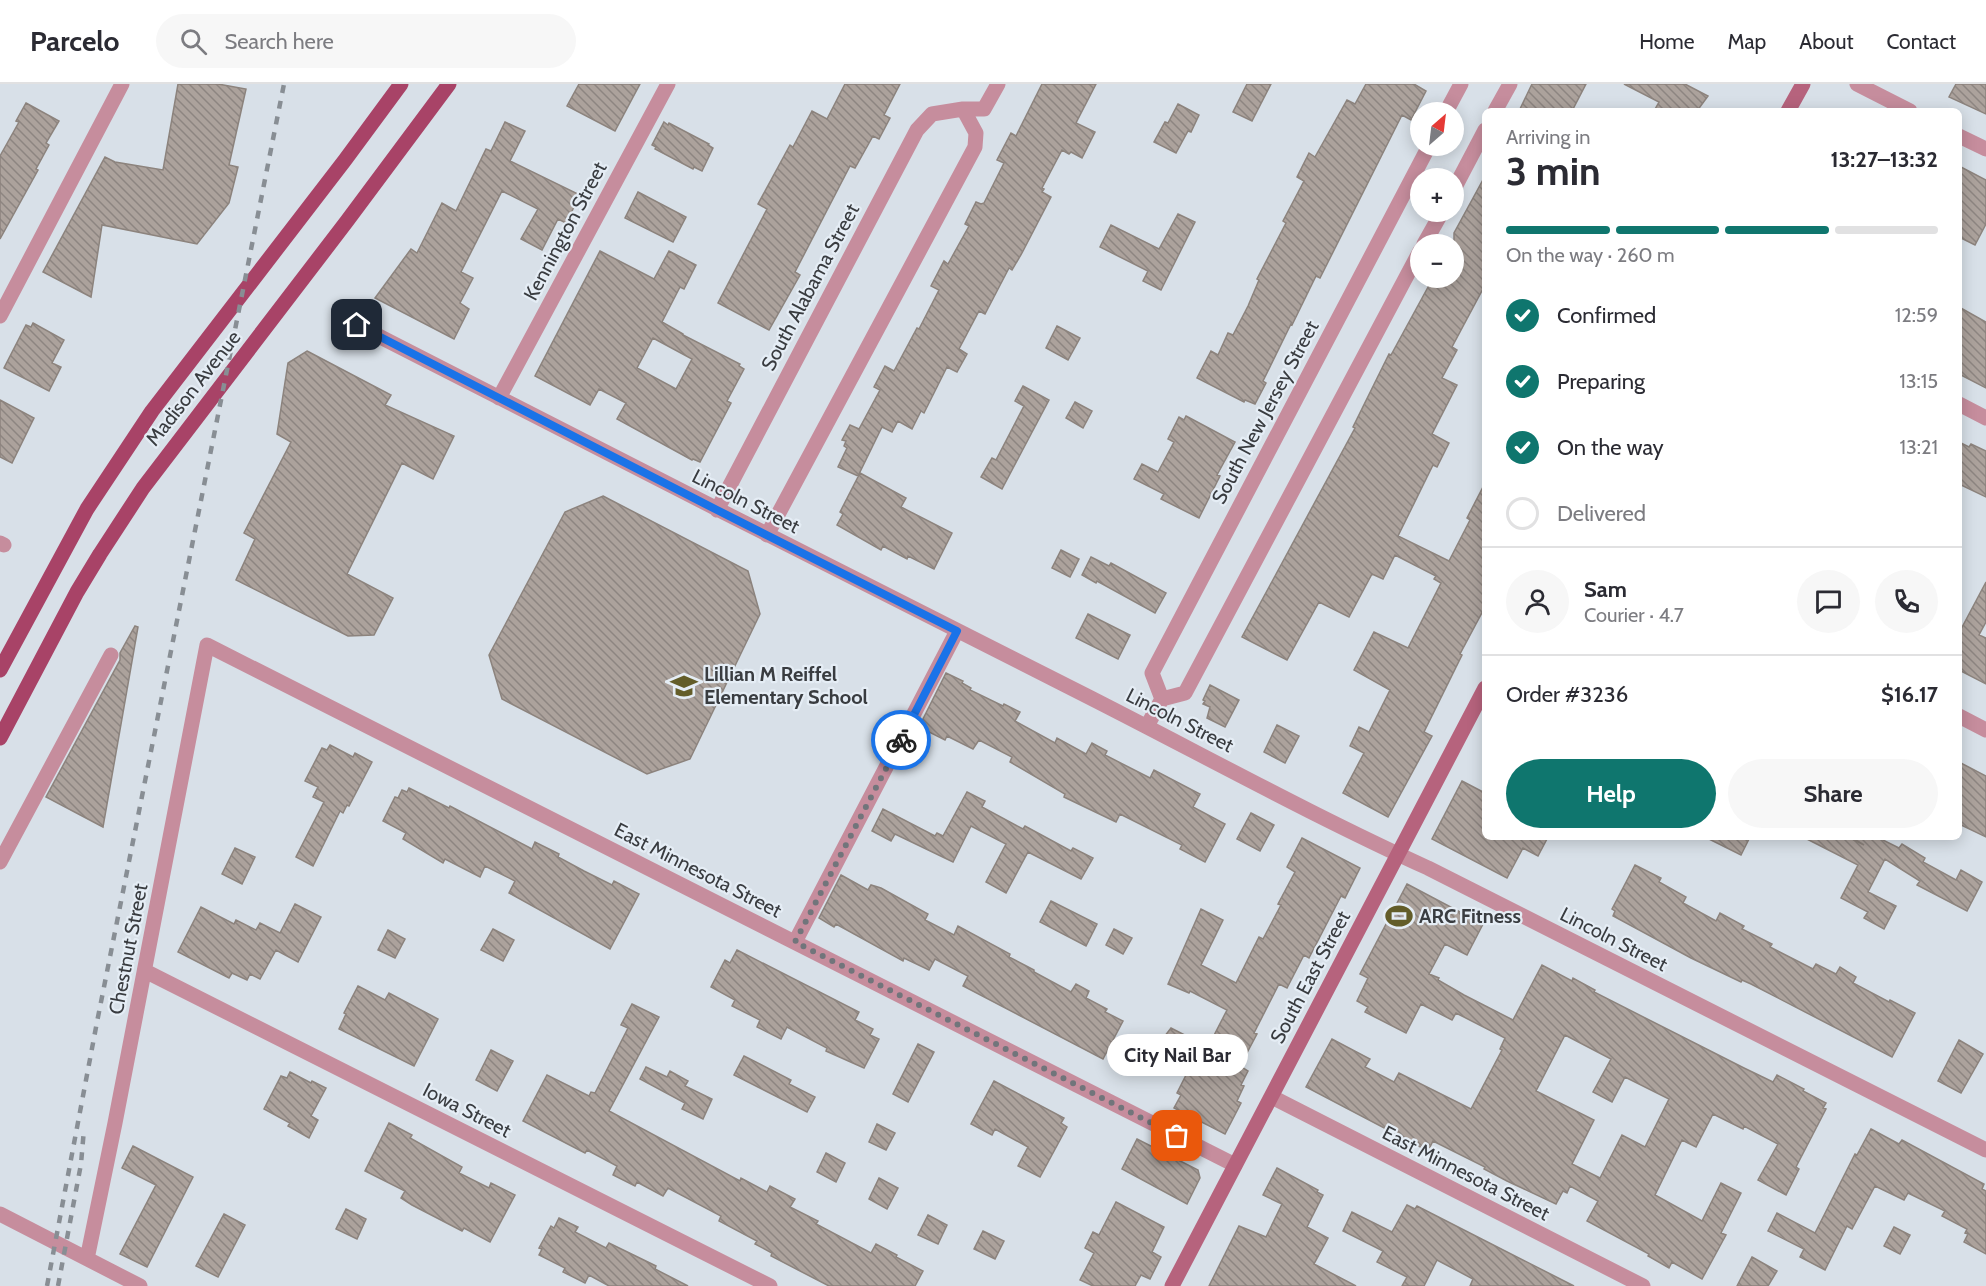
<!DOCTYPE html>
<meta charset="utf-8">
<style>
:root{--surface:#fff;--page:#f7f7f7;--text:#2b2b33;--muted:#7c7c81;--line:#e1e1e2;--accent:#0f766e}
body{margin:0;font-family:Cabin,sans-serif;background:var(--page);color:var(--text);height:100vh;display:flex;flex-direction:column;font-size:22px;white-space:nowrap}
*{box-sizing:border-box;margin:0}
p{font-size:20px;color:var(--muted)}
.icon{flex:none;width:33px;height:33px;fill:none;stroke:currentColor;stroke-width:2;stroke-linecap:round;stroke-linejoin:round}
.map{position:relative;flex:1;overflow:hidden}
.details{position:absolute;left:1482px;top:24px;width:480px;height:732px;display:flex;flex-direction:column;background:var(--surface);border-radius:9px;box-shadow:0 3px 15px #0003}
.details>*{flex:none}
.needle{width:39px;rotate:28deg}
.controls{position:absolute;left:1410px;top:18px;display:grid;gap:12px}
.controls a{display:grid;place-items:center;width:54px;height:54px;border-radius:50%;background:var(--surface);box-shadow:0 3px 15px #0003;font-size:30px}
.pin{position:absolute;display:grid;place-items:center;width:51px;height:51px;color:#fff;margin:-26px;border-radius:12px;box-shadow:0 3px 9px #0006}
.courier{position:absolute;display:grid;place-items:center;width:60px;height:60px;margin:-30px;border:4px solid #1a73e8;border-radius:50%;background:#fff;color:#222;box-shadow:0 2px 8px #0007}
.bubble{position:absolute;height:42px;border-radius:21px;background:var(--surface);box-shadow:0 3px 15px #0003;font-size:20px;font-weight:800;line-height:42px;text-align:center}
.head em{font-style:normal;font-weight:800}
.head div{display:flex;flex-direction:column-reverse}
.head{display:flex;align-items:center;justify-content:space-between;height:102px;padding:0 24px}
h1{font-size:39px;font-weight:800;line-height:45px}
.bar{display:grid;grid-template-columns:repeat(4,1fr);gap:9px 6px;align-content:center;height:72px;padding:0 24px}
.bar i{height:8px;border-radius:4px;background:var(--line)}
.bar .active{background:var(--accent)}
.bar p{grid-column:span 4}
.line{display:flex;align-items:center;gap:15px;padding:0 24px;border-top:2px solid var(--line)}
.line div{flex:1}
.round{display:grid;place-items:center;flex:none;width:63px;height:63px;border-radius:32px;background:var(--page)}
ol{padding:0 24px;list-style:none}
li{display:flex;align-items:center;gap:18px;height:66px}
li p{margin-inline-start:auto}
li .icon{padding:6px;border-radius:50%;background:var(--accent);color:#fff;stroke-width:4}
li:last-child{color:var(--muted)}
li i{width:33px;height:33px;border:3px solid var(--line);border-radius:50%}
.action{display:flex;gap:12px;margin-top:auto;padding:12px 24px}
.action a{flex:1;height:69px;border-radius:36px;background:var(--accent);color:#fff;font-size:24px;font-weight:800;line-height:69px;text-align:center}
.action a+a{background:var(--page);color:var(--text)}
header{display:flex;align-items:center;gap:36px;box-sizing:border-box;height:84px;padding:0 30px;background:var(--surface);border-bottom:2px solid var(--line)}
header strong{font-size:28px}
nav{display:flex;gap:33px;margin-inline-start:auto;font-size:21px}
.search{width:420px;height:54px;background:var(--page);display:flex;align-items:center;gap:15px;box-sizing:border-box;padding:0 21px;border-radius:33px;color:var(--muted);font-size:22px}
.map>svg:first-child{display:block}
.building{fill:url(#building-back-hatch);stroke:#8c837d;stroke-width:1.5;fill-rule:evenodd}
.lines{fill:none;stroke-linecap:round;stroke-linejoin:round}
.minor{stroke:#c68d9d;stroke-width:15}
.secondary{stroke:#b6637d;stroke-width:15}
.primary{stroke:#a84367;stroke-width:15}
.rail{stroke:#888e94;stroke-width:4.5;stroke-dasharray:8 8;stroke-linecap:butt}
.done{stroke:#71757b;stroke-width:6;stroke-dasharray:0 10.8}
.route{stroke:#1a73e8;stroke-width:8}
.labels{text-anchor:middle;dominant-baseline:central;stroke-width:4.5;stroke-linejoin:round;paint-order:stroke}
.street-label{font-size:20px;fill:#393c40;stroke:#e5edf5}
.poi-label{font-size:20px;font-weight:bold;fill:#393c40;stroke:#e5edf5;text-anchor:start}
</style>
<header>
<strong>Parcelo</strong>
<div class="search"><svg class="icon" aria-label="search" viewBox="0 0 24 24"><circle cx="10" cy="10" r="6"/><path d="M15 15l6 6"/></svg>Search here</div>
<nav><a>Home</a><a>Map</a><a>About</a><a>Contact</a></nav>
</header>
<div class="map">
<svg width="1986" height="1202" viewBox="0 0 1986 1202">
<defs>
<pattern id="building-back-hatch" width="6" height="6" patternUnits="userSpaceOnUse" patternTransform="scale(1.5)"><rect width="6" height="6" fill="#aca29c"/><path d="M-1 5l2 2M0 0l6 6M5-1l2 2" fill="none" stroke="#8d8581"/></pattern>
</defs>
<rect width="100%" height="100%" fill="#d8e0e8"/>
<!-- building -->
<path class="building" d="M178 0H218L246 5 229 81 238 83 229 119 197 160 102 141 91 213 43 188 105 73 115 78 163 86Z
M579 0H640L615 47 567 22Z
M845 0H900L884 31 890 34 879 55 873 52 855 84 850 82 795 188 800 191 769 246 718 219 767 125 758 120 790 61 793 63 812 27 827 35Z
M1042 0H1096L1076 39 1095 48 1082 74 1071 68 1069 70 1062 66 1042 104 1044 105 1042 108 1051 113 1022 169 1012 186 1009 184 985 230 979 227 959 265 967 270 957 288 947 283 924 329 921 327 912 345 898 337 892 348 882 343 858 392 838 383 847 364 844 362 846 357 842 356 850 341 859 345 880 306 874 303 885 282 894 287 917 244 919 245 939 206 931 202 944 177 948 180 969 142 965 140 976 118 981 120 984 119 1004 79 997 76 1011 49 1016 52Z
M1247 0H1271L1252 37 1233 28Z
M1366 0H1414L1426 7 1411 36 1402 31 1320 194 1316 192 1292 241 1291 240 1263 297 1266 299 1255 320 1245 316 1244 318 1197 294 1211 267 1218 271 1228 249 1233 251 1248 222 1259 196 1257 195 1286 139 1283 137 1304 97 1297 93 1309 69 1315 73 1347 16 1355 20Z
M1532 0H1586L1572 27H1519Z
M1624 0H1685L1708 12 1697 27H1654L1659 18Z
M1956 0H1986V30L1949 13Z
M26 19 59 37 46 59 49 61 36 85 38 86 0 155V72L19 38 16 37Z
M1178 20 1199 31 1191 48 1188 47 1176 69 1154 58 1165 38 1168 39Z
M505 38 525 47 510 77 580 111 566 139 558 135 542 166 521 155 538 125 502 107 461 188 473 194 460 219 469 225 454 255 375 214 411 165 417 169 442 119 456 127 486 65 491 67Z
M664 38 668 41 669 39 709 60 708 61 713 64 702 87 694 83 693 85 655 65 656 63 652 61Z
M1959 82 1986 96V140L1975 161 1959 153Z
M1485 92V201L1452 263 1457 266 1442 294 1457 301 1432 350 1449 359 1437 383 1433 381 1398 452 1449 477 1470 436 1467 434 1485 399V523L1460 570 1462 571 1424 648 1432 652 1388 733 1343 709 1364 669 1350 662 1359 643 1369 648 1390 606 1354 586 1374 548 1408 564 1441 499 1434 495 1436 492 1395 471 1383 495 1372 490 1349 533 1319 518 1287 576 1242 553 1355 344 1353 343 1389 270 1391 271 1433 194H1454V149Z
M638 108 686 133 673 158 625 134Z
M1178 130 1195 138 1161 206 1143 197 1148 187 1100 163 1111 141 1159 165Z
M600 167 654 195 669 167 696 181 684 205 680 203 662 238 683 250V251L740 280 739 282 744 285 727 317 731 319 700 378 693 375 692 376 617 335 626 319 599 305 590 321 535 292ZM653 254 692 275 676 305 637 284Z
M1959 223 1986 238V304L1959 290Z
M33 239 64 256 52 279 61 283 49 307 4 284 26 241 31 243Z
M1057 242 1080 254 1068 276 1046 264Z
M307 267 391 311 385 321 454 352 433 395 402 379 347 490 393 514 374 551 348 552 236 496 255 455 244 449 291 358 277 350 288 279Z
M1023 302 1049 316 1002 405 981 393 992 374 996 376 1024 322 1015 317Z
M0 316 34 334 12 379 0 373Z
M1075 318 1092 327 1083 344 1066 334Z
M1186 332 1235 358 1217 391 1220 392 1199 434 1161 415 1164 410 1134 395 1142 380 1158 388 1174 358 1168 355 1179 333 1184 336Z
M1959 358 1969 363 1971 360 1986 367V413L1959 400Z
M860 389 906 414 901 423 952 449 934 485 908 472 907 475 883 462 881 466 837 441 843 430 840 428Z
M603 412 748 487 760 530 690 675 647 690 502 615 489 571 565 428Z
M1061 466 1079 475 1070 493 1052 484Z
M1091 473 1109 482 1111 479 1166 509 1155 529 1097 497 1096 499 1082 491Z
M1986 498V538L1979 551 1986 554V600L1959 586V549Z
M1088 530 1130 551 1118 575 1076 554Z
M135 542 138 543 103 743 46 713 120 576V569Z
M946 589 963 597 962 599 971 604 970 606 1003 622 1004 620 1020 628 1015 637 1055 659 1057 654 1086 670 1092 659 1107 667 1105 671 1150 694 1154 686 1200 710 1193 723 1225 740 1205 778 1180 765 1182 761 1120 730 1116 738 1064 713 1065 710 1010 678 1012 673 979 656 973 665 947 652 945 656 919 643Z
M1210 601 1239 616 1225 643 1207 634 1210 623 1203 620 1205 617 1203 616Z
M1277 641 1299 652 1285 679 1264 668Z
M330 661 353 673 355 669 372 678 349 722 347 721 343 729 340 727 313 782 296 773 324 718 313 713 318 703 305 697 322 664 327 666Z
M1959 678 1986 692V753L1959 740Z
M1462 697 1485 709V753H1548L1538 772 1523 764 1507 794 1432 755Z
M409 704 449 724 450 722 532 765 535 758 559 770 558 773 584 787 612 801 614 797 639 810 610 865 509 809 515 797 485 782 480 793 445 775 443 779 403 755 406 749 383 737 395 713 398 714 402 706 407 708Z
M967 708 985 717 982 723 1023 745 1025 742 1071 767 1073 764 1093 774 1081 795 1028 768 1006 809 986 798 1006 760 971 742 953 778 895 750 891 757 872 747 883 725 935 752 937 749 943 752Z
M1251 729 1274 741 1260 767 1237 755Z
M1705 753H1750L1741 771Z
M1803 753H1848L1864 761 1851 753H1877L1899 764 1902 760 1925 774 1923 778 1956 796 1961 786 1982 798 1967 827 1917 801 1920 797 1885 775 1868 808 1896 822 1884 845 1864 834 1868 828 1841 814 1858 781Z
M1302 754 1360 784 1345 814 1341 812 1309 874 1304 871 1287 904 1279 900 1254 949 1257 950 1240 982 1248 987 1241 1001 1244 1002 1237 1017 1241 1019 1225 1050 1174 1024 1181 1011 1177 1009 1187 989 1157 974 1161 957 1171 944 1208 963 1227 926 1190 907 1189 909 1168 900 1201 825 1223 836 1201 881 1236 899 1259 853 1263 855 1281 821 1278 820 1295 788 1287 783Z
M235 764 255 773 242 800 222 790Z
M1635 781 1661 794 1659 798 1686 813 1683 819 1716 837 1720 829 1744 842 1742 845 1772 860 1770 863 1813 885 1816 880 1836 890 1840 883 1856 893 1853 899 1889 918 1890 916 1915 929 1892 973 1751 900 1742 896 1741 898 1691 874 1613 832 1615 827 1612 825Z
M841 791 868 806 871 801 881 804 928 830 925 836 954 851 958 842 1010 870 1009 873 1034 886V888L1071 908 1076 900 1089 907 1086 914 1107 925 1105 928 1123 937 1103 975 963 902 968 892 935 875 929 886 904 874 903 877 836 840 834 843 819 834Z
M1407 800 1483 840 1467 871 1445 860 1429 890 1439 894 1438 896 1464 911 1513 936 1542 881 1572 897 1573 894 1595 906 1594 908 1744 984 1773 998 1777 991 1804 1005 1803 1007 1826 1019 1823 1024 1826 1025 1796 1083 1799 1085 1786 1111 1758 1096 1778 1060 1744 1042 1743 1045 1713 1030 1696 1063 1682 1056 1655 1111 1702 1137 1721 1099 1741 1109 1721 1149 1726 1151 1702 1195 1672 1178 1669 1184 1648 1172 1649 1170 1587 1137 1598 1117 1570 1102 1567 1109 1563 1107 1556 1120 1507 1097 1484 1085 1485 1083 1433 1057 1428 1067 1306 1003 1332 955 1370 975 1365 983 1394 998 1399 989 1471 1025 1502 966 1500 965 1505 954 1456 929 1452 936 1421 920 1406 949 1365 928 1368 923 1357 917 1368 894 1360 890ZM1565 951 1611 975 1593 1008 1612 1018 1625 993 1669 1015 1645 1063 1622 1051 1600 1094 1572 1080 1594 1036 1536 1007Z
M1051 817 1097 840 1086 862 1040 838Z
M295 820 321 833 298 878 276 866 260 895 250 890 247 896 232 889 229 894 178 868 201 823 234 840 236 836 256 846 260 839 280 849Z
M493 845 514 856 503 877 481 866Z
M1114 845 1132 854 1123 870 1106 861Z
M388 846 405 855 395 874 378 866Z
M737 866 859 928 855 936 873 945 870 951 879 955 864 984 826 967 827 964 787 943 781 955 757 943 760 936 732 922 735 916 711 903 725 876 730 879Z
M358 902 385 916 389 909 438 935 414 982 339 945 346 930 344 929Z
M632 920 659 933 609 1027 740 1097 741 1094 767 1108 770 1102 795 1115 790 1123 818 1137 816 1140 871 1169 876 1160 897 1171 896 1173 923 1187 915 1202H829L771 1172 772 1169 755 1160 757 1157 719 1137 721 1132 668 1104 663 1112 637 1098 635 1102 613 1091 617 1082 587 1066 585 1069 523 1037 547 991 589 1012 591 1008 595 1009 628 944 621 941Z
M1959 956 1983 970 1961 1009 1938 997Z
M918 960 934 968 908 1018 893 1010Z
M491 966 513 977 497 1007 476 996Z
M744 972 791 996 789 1000 815 1013 807 1028 734 991Z
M646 983 667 993 670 987 688 997 685 1002 712 1015 703 1035 682 1025 685 1019 640 995Z
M290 988 311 999 312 997 326 1004 311 1032 318 1036 309 1054 288 1042 290 1039 264 1025 281 992 287 994Z
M994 997 1064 1034 1061 1039 1067 1043 1040 1093 1018 1082 1028 1063 995 1045 992 1051 971 1040Z
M389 1039 412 1051 410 1054 462 1083 459 1089 489 1104 491 1099 515 1111 490 1158 464 1144 462 1147 412 1121 401 1114 405 1107 365 1087Z
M877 1040 895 1049 886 1066 869 1058Z
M1871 1045 1899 1060 1902 1056 1984 1100 1982 1105 1986 1107V1170L1964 1158 1968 1150 1965 1149 1967 1145 1942 1132 1945 1127 1908 1109 1904 1116 1875 1102 1852 1145 1847 1142 1825 1186 1800 1173 1804 1165 1768 1147 1777 1129 1815 1149 1855 1070 1857 1071Z
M1137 1055 1198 1086 1200 1094 1187 1120 1122 1085Z
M133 1062 193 1093 147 1183 120 1170 156 1101 122 1084Z
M826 1069 845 1079 836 1098 817 1088Z
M1277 1084 1318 1106 1317 1108 1323 1111 1307 1143 1328 1154 1314 1180 1356 1202H1209L1239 1142 1266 1153 1282 1120 1263 1111Z
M879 1094 898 1104 887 1125 869 1115Z
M1116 1118 1164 1143 1152 1168 1161 1173 1150 1195 1141 1191 1135 1202H1093L1080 1196 1094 1169 1085 1164 1093 1148 1099 1151Z
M1407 1121 1415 1125 1417 1122 1574 1202H1470L1473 1195 1437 1176 1424 1202H1402L1407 1193 1377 1178 1383 1167 1343 1147 1352 1128 1392 1148Z
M346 1125 366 1135 357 1155 336 1145Z
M224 1130 245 1141 218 1193 196 1182Z
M928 1131 947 1141 938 1160 918 1151Z
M559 1134 578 1143 575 1148 606 1164 609 1159 656 1182 655 1185 688 1202H609L589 1191 585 1199 563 1188 565 1184 539 1171 542 1165 539 1164 551 1142 554 1144Z
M1894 1143 1910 1151 1900 1170 1884 1162Z
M983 1147 1004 1157 995 1175 974 1165Z
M1752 1173 1777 1187 1768 1202H1737Z"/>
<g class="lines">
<!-- minor -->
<path class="minor" d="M1857 0 1910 27
M1495 27 1510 0
M1446 28 1461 0
M1959 52 1986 65
M1454 105 1485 46
M1424 160 1442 128
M0 232 122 0
M357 241C596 364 837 486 1077 607 1194 666 1309 730 1428 784L1986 1066
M499 314 668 0
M1959 320 1986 334
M717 426 917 46 932 30 963 25H984L998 0
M767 451 975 63 976 49 963 25
M0 459 4 461
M1162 615 1152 589 1429 62
M1959 632 1986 646
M1147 642 1162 615 1185 609 1420 167
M0 778 111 571
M795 858 957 547
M145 887 770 1202
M1272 1013 1643 1202
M0 1130 140 1202
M87 1175 115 1039 207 561 1235 1081"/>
<!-- secondary -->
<path class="secondary" d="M1788 27 1803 0
M1172 1202 1485 604"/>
<!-- primary -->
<path class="primary" d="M0 586 87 425 152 327 345 76 401 0
M0 654 77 508 100 470 143 404 347 137 449 0"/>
<!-- rail -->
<path class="rail" d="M47 1202 97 938 284 0
M58 1202 81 1080 84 1045"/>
</g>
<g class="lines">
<!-- done -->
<path class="done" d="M901 656 795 858 1177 1052"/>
<!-- route -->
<path class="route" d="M357 241 717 426 957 547 901 656"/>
</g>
<!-- icons -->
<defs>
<symbol id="school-bare" viewBox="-9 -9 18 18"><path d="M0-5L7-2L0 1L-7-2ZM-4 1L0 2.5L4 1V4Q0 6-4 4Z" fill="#635d29" stroke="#e5edf5" stroke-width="2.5" paint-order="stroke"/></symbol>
<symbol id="stadium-bare" viewBox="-9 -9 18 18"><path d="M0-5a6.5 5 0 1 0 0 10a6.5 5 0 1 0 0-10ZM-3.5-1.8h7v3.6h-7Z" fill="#635d29" stroke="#e5edf5" stroke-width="2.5" paint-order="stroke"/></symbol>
</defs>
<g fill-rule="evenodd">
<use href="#school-bare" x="665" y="583" width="38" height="38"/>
<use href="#stadium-bare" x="1380" y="813" width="38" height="38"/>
</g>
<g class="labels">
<!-- street labels -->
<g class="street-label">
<text transform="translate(565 147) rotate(-62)">Kennington Street</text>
<text transform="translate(810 203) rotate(-62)">South Alabama Street</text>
<text transform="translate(193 304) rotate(-52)">Madison Avenue</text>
<text transform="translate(1265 328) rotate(-62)">South New Jersey Street</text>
<text transform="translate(746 417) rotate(27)">Lincoln Street</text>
<text transform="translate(1180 636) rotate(27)">Lincoln Street</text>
<text transform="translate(698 786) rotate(27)">East Minnesota Street</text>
<text transform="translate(1614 855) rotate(27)">Lincoln Street</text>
<text transform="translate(128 865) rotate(-79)">Chestnut Street</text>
<text transform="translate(1310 893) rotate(-62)">South East Street</text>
<text transform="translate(467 1026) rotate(27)">Iowa Street</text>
<text transform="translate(1466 1089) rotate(27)">East Minnesota Street</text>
</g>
<!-- poi labels -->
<g class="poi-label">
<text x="704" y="590">Lillian M Reiffel<tspan x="704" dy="23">Elementary School</tspan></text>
<text x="1419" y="832">ARC Fitness</text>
</g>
</g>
</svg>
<div class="controls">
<a><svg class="needle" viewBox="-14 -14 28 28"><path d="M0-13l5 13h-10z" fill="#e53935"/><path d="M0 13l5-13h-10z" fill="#7c7c81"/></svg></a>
<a>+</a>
<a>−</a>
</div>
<div class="pin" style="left:1177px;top:1052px;background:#ea580c"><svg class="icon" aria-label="bag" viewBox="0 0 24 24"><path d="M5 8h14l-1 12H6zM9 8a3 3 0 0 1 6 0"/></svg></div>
<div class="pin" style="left:357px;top:241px;background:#1f2937"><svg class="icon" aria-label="home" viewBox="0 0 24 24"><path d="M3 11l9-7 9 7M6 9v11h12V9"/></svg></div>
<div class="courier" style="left:901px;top:656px"><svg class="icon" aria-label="bike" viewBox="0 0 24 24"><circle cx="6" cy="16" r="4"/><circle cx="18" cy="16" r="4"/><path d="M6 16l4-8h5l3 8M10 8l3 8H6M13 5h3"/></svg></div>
<div class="bubble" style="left:1107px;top:950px;width:141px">City Nail Bar</div>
<section class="details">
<div class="head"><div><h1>3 min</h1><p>Arriving in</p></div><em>13:27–13:32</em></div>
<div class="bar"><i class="active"></i><i class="active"></i><i class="active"></i><i></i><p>On the way · 260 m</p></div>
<ol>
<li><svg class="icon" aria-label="check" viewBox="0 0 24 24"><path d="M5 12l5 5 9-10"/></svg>Confirmed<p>12:59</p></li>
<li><svg class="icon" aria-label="check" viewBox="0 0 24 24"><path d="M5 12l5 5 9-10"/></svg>Preparing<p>13:15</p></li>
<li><svg class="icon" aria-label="check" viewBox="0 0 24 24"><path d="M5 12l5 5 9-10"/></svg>On the way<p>13:21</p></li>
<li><i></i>Delivered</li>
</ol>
<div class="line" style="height:108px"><a class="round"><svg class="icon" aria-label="person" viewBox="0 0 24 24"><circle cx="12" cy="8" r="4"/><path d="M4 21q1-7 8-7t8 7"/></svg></a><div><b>Sam</b><p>Courier · 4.7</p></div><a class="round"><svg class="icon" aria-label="chat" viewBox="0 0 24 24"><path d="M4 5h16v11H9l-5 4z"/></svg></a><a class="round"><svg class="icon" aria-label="phone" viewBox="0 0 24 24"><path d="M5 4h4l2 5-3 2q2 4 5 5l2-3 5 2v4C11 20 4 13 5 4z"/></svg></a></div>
<div class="line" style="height:78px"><div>Order #3236</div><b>$16.17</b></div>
<div class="action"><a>Help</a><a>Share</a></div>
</section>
</div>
